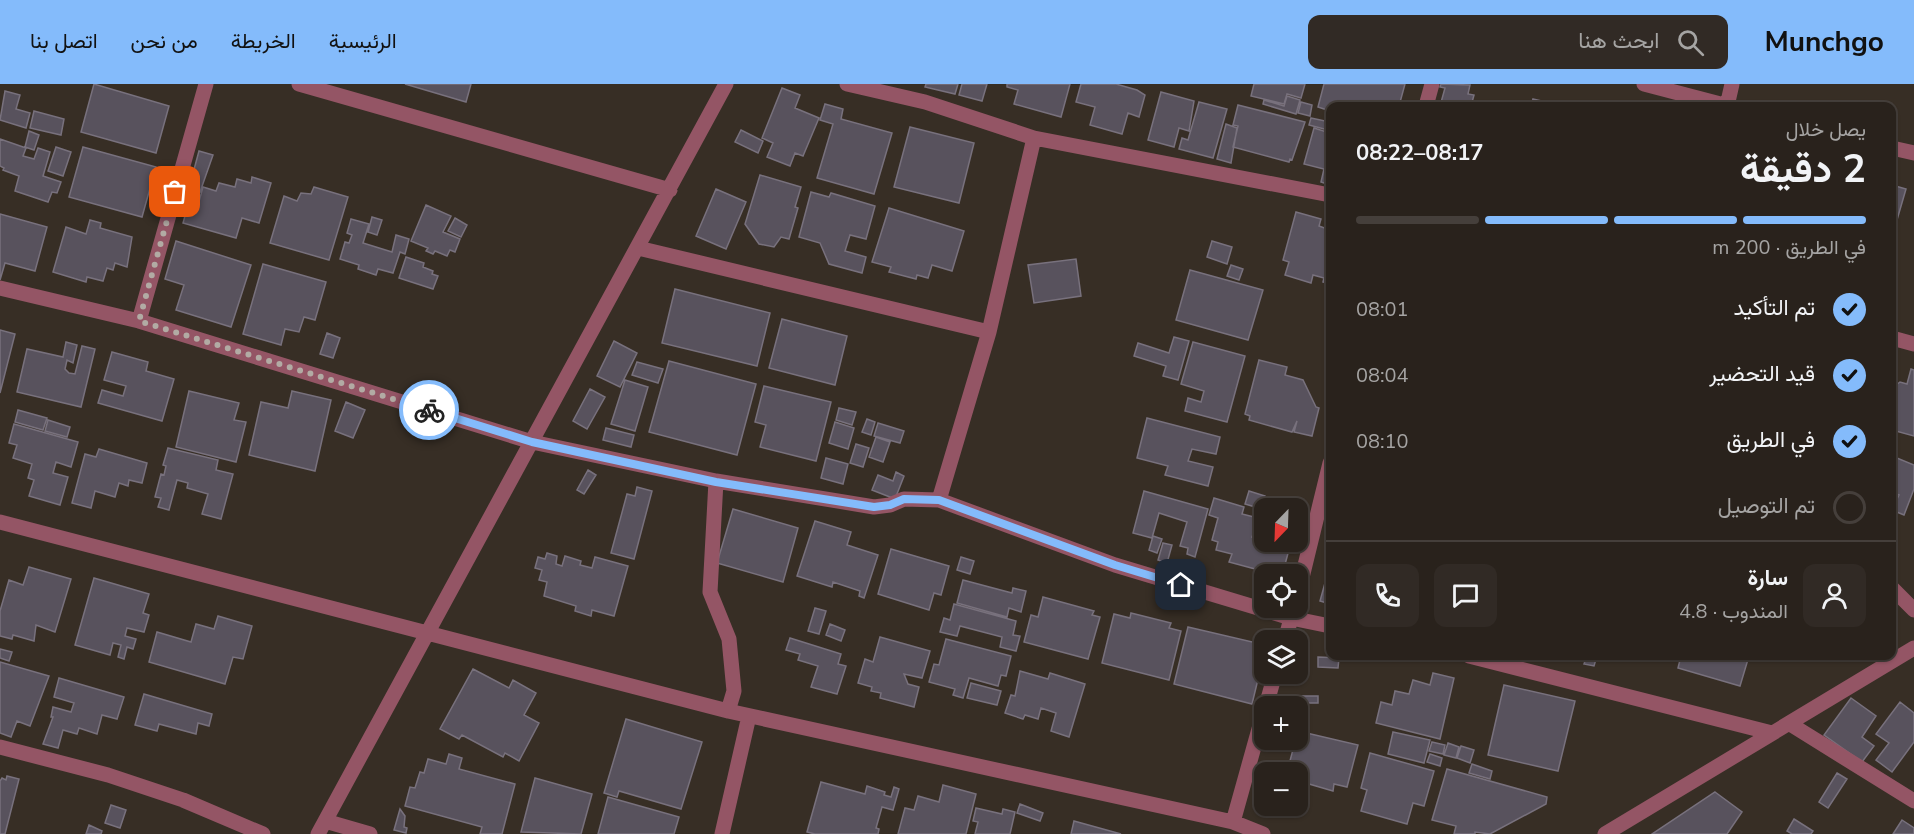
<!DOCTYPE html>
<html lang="ar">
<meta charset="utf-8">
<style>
:root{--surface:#29221c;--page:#312a25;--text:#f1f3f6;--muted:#a5a4a3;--line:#453f3b;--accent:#84bbfb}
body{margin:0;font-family:"Nunito Sans",Vazirmatn,sans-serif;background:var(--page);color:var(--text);direction:rtl;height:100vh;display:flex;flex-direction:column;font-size:22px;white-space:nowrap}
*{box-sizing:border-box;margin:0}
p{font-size:20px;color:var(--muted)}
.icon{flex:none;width:33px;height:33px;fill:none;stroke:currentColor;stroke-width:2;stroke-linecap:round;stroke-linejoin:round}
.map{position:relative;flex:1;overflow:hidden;direction:ltr}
.details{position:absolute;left:1326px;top:18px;width:570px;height:558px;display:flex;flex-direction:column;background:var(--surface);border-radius:12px;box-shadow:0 2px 4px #0004,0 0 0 2px var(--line);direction:rtl}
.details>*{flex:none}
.needle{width:39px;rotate:203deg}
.buttons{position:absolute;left:1254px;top:414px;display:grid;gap:12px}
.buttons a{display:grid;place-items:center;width:54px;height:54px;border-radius:12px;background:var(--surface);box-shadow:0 2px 4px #0004,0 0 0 2px var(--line);font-size:30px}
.pin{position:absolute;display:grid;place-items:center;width:51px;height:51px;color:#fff;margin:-26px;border-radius:12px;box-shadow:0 3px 9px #0006}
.courier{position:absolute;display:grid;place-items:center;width:60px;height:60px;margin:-30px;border:4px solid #84bbfb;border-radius:50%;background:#fff;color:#222;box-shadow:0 2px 8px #0007}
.overview em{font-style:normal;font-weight:700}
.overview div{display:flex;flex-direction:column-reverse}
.overview{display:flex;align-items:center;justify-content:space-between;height:102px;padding:0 30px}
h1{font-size:39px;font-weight:700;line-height:45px}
.bar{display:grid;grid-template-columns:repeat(4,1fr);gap:9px 6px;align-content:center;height:72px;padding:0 30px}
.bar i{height:8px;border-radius:4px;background:var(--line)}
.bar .selected{background:var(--accent)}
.bar p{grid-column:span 4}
.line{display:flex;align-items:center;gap:15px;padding:0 30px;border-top:2px solid var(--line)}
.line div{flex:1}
.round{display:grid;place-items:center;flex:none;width:63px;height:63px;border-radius:12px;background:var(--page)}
ol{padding:0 30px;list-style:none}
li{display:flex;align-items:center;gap:18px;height:66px}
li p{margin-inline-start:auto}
li .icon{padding:6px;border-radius:50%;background:var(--accent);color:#111;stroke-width:4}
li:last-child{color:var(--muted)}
li i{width:33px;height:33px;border:3px solid var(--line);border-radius:50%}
header{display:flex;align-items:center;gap:36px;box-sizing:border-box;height:84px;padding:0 30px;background:var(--accent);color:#111}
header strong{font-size:28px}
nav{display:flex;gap:33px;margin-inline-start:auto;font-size:21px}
.search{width:420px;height:54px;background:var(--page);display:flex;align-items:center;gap:15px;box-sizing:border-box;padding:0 21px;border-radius:12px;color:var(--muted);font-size:22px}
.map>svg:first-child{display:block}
.building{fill:#58525d;stroke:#78717d;stroke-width:1.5}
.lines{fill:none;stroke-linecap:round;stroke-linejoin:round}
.minor{stroke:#945565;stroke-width:15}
.done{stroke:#b2aba4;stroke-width:6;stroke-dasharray:0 10.8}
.route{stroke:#84bbfb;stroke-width:8}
</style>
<header>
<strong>Munchgo</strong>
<div class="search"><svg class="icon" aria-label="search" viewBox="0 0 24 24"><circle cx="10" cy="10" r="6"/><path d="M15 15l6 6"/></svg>ابحث هنا</div>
<nav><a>الرئيسية</a><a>الخريطة</a><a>من نحن</a><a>اتصل بنا</a></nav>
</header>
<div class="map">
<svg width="1914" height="750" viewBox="0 0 1914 750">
<rect width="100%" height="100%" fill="#372e25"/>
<!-- building -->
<path class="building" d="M94 0 169 22 156 69 81 48Z
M405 0H471L466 18Z
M926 0H958L955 10 925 3Z
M962 0H987L982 17 959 11Z
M1007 0H1070L1061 33 1014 20 1018 6 1007 3Z
M1081 0H1116L1137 6 1145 11 1139 33 1128 29 1122 50 1090 41 1095 23 1076 18Z
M1254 0H1305L1301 14 1287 10 1284 20 1251 12Z
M1324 0H1405L1399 22H1330V27L1318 23Z
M1441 0 1470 1 1468 10 1474 11 1471 22H1440L1445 4 1440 3Z
M782 4 800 11 795 24 819 34 803 72 795 69 790 82 767 73 773 59 762 54Z
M5 7 20 11 16 25 30 29 26 44 0 36Z
M1161 8 1194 17 1189 47 1179 44 1174 63 1148 56Z
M1287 12 1300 16 1296 30 1263 20 1264 16 1284 22Z
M1533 15 1563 22H1531Z
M1199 18 1227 25 1213 74 1179 65 1182 54 1188 56Z
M1301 18 1312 21 1310 32 1298 29Z
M825 20 843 25 841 35 892 49 874 110 817 94 833 40 820 36Z
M1238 21 1305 38 1292 76 1290 75 1289 78 1233 63 1238 42 1233 41Z
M34 27 64 35 61 51 30 44Z
M1311 34 1330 38 1328 46 1309 41Z
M1226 40 1237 44 1231 79 1217 75Z
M910 43 974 59 959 119 894 103Z
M1314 44 1330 49V101L1321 98 1324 85 1304 80Z
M741 46 763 57 758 69 735 58Z
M29 47 39 51 34 66 25 63Z
M0 55 26 64 23 72 34 75 38 64 50 68 43 92 61 98 57 109 52 108 48 118 15 107 19 92 3 86 4 84 0 82Z
M56 63 71 68 63 92 48 87Z
M83 63 156 83 142 133 69 113Z
M199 67 213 71 200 108 189 104Z
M760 91 801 103 795 123 798 124 789 155 781 153 774 163 759 160 745 140Z
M252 93 271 99 259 139 242 134 236 154 183 139 189 118 198 121 203 103 216 107 219 99 235 103 237 95 251 99Z
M1892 101 1906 105 1892 153Z
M314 103 348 113 329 176 270 159 284 112 297 117 301 109 311 110Z
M716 105 746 118 726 165 696 152Z
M811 108 829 113 831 109 875 122 866 155 850 151 845 167 866 173 862 189 829 180 820 159 799 153Z
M426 121 451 132 443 148 460 155 455 168 450 166 447 172 435 167 433 170 426 167 428 164 411 157Z
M889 124 964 147 952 187 932 181 928 194 917 191 916 195 889 188 891 183 872 178Z
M1296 128 1321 135 1319 142 1330 146V200L1323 198 1324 194 1313 191 1311 199 1285 191 1289 178 1283 176Z
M0 130 47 143 35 187 5 179 0 196Z
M372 133 382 136 377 151 368 148Z
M455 134 467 141 461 153 448 147Z
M351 135 369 140 363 159 392 168 396 151 409 155 405 170 400 168 393 189 378 185 376 191 358 185 359 181 340 175 345 158 349 159 352 151 347 149Z
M90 136 101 139 100 144 132 153 127 183 115 179 113 186 107 184 103 197 87 193 86 198 53 188 66 143 86 150Z
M176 157 251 181 231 243 176 226 184 201 165 195Z
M1212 157 1232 163 1227 180 1207 173Z
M406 173 424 179 423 183 433 187 432 190 438 192 433 205 399 194Z
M1076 175 1081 212 1034 219 1028 181Z
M263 180 326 198 315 236 304 233 299 248 285 245 281 261 243 250Z
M1231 181 1243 185 1239 196 1227 192Z
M1190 186 1263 206 1248 256 1176 236Z
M675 205 770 229 757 282 662 259Z
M782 235 847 252 835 301 769 284Z
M0 246 15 250 0 309Z
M327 249 340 254 333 274 320 270Z
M1174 253 1189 257 1178 296 1163 292 1166 282 1134 272 1138 259 1169 269Z
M614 257 637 269 620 303 597 292Z
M66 258 77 261 73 279 67 276 65 285 69 289 75 290 82 262 95 265 81 323 17 308 27 265 63 273Z
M1193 258 1245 272 1227 338 1185 327 1188 314 1201 318 1204 307 1181 300Z
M112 268 148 278 146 287 174 295 162 337 98 319 102 306 123 312 126 302 104 296Z
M1259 276 1287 283 1285 291 1303 296 1316 323 1319 324 1312 352 1294 348 1297 337 1292 348 1249 336 1250 332 1245 330Z
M669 277 756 300 737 371 649 348Z
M637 278 663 285 658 299 632 291Z
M1911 285 1914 286V352L1892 346V304L1900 298 1907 300Z
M625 296 648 303 635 347 611 340Z
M764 302 831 318 816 377 760 363 766 341 755 338Z
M590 305 605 313 587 345 573 337Z
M189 307 239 319 234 336 246 338 236 378 176 363Z
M292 307 331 316 315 387 249 371 261 318 288 324Z
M346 318 365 326 353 354 335 347Z
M839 324 856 328 852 341 836 336Z
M18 326 47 334 43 346 15 338Z
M1147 334 1220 353 1216 370 1192 365 1188 377 1213 383 1208 402 1165 391 1168 382 1137 374Z
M867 335 875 338 871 351 862 348Z
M48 336 70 343 67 353 45 347Z
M835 338 854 344 848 365 829 359Z
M878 339 904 347 900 359 874 352Z
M14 340 78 358 71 383 56 378 53 389 68 393 60 421 29 412 34 396 28 394 32 380 13 374 17 361 9 359Z
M606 344 634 351 631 363 603 356Z
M876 353 890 358 883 378 869 373Z
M856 360 869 364 863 383 850 379Z
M168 364 218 376 216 386 233 390 221 435 202 430 208 410 187 404 188 399 177 396 169 426 158 423 161 414 155 413 161 390 164 391 166 382 163 381Z
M99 365 147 379 142 399 129 396 128 402 119 399 115 413 95 407 91 424 72 419 85 370 96 373Z
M1892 372 1914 381V405L1904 431 1892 426 1899 411 1892 408Z
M826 374 848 380 843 400 821 394Z
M588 386 596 391 584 410 577 406Z
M896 388 904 392 895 415 872 406 878 391 893 397Z
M637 403 652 407 634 475 611 469 627 410 635 412Z
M1144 407 1208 425 1195 473 1187 470 1188 464 1180 462 1187 438 1159 429 1152 454 1133 449Z
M1249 407 1265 412 1262 425 1245 420Z
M1214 414 1244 423 1242 430 1258 434 1259 429 1264 430V447L1255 445 1252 453 1264 458H1291L1283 488 1260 482 1259 486 1229 478 1232 470 1216 466 1218 458 1212 456 1218 434 1209 431Z
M733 425 798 444 783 498 717 479Z
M815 437 851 448 847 461 878 471 864 514 859 512 860 507 833 498 832 503 797 492Z
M1153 452 1162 455 1157 469 1149 466Z
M1163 459 1172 461 1167 479 1158 476Z
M891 465 949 482 941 511 934 509 929 526 878 510Z
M547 469 557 472 556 480 562 482 565 472 581 477 580 481 592 484 595 473 628 482 614 532 592 526 591 532 575 527 576 522 544 512 547 498 539 496 542 486 535 484 538 473 545 475Z
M961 473 974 477 970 490 957 486Z
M1330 481V520L1320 517Z
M29 483 71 495 55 548 36 541 34 557 13 551 12 555 0 552V527L9 496 23 501Z
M94 494 149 510 143 529 149 531 144 548 127 544 125 552 136 555 133 565 127 563 124 575 118 573 121 561 113 559 110 571 75 561Z
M963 496 1012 509 1013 504 1026 507 1021 528 1009 524 1007 533 957 519Z
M1043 513 1094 527 1092 531 1100 533 1088 575 1024 558 1031 531 1038 533Z
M954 520 1016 537 1013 551 1020 552 1016 567 1000 563 1002 553 960 542 957 552 940 548 944 534 950 536Z
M815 524 826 527 819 550 808 547Z
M1131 529 1171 539 1169 544 1181 547 1169 596 1102 579 1114 530 1130 534Z
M218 532 252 542 243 575 233 573 225 600 149 578 157 548 191 558 196 540 214 545Z
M830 540 845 546 841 557 826 551Z
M1188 543 1261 560 1255 582 1261 583 1252 620 1174 600Z
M880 553 930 567 922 594 904 590 908 600 919 603 914 623 880 614 881 609 871 607 872 603 858 599 865 575 873 578Z
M790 554 841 570 838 580 846 582 837 610 811 603 818 582 798 576 800 570 786 566Z
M946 555 1011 572 1006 592 1001 591 998 602 969 594 963 614 953 611 955 605 929 598 934 580 939 581Z
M0 565 12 568 9 577 0 574Z
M1587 572H1597L1594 582 1584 580Z
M1681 572H1749L1740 602 1678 584Z
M1318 573 1339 574 1338 584 1318 583Z
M0 578 49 592 30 642 17 637 11 653 0 649Z
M473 585 509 604 513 596 536 609 524 631 539 639 519 677 505 669 503 673 462 651 459 655 440 645Z
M1020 587 1048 595 1050 589 1085 600 1069 653 1051 647 1056 629 1041 624 1038 635 1025 631 1023 635 1005 629 1011 611 1015 612Z
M1433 589 1454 594 1440 655 1376 639 1381 618 1392 621 1395 607 1409 610 1413 596 1430 601Z
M59 594 124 613 117 635 102 631 97 650 79 644 77 650 63 646 58 664 43 660 53 633H51L53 623 71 628 74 619 54 613Z
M971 599 1001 607 997 621 967 614Z
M1504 601 1575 617 1558 687 1488 671Z
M144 610 212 630 209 642 198 639 196 650 159 640 157 647 135 641Z
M1297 612H1318V619H1297Z
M1851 614 1876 632 1862 653 1874 662 1862 678 1824 651Z
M1900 618 1914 629V658L1892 688 1876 676 1889 659 1876 650Z
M626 635 702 658 681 725 619 707 617 713 604 709Z
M1298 647 1358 661 1347 703 1334 700 1333 707 1309 700 1303 722 1298 721V688H1287Z
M1393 648 1430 656 1424 679 1388 670Z
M1432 658 1445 661 1443 670 1429 667Z
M1448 659 1459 663 1456 674 1444 671Z
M1461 662 1474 666 1470 679 1457 674Z
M1370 669 1434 687 1424 722 1413 719 1407 740 1361 727 1367 706 1361 704Z
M449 670 462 674 459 685 515 700 502 750H480L482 743 405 722 410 703 415 704 420 688 424 689 428 675 446 680Z
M1430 670 1442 674 1440 682 1427 678Z
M1472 680 1492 687 1490 695 1469 689Z
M1447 685 1547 713 1546 720 1490 750 1475 748V750H1454L1456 742 1432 736Z
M1837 689 1847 695 1828 724 1819 718Z
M7 692 19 695 5 750H0V697L2 694 6 696Z
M535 694 592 710 581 750 521 748Z
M821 698 865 710 867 702 885 708 884 711 891 713 894 703 899 705 893 726 882 723 876 744 879 745 878 750H815L807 748Z
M943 701 976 710 966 750H898L905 724 914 726 918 712 939 718Z
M1715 708 1742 728 1727 750H1652Z
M608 713 679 733 674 750H598Z
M1020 720 1043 729 1040 737 1017 729Z
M111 721 126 726 120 744 105 739Z
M976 724 1002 730 1003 725 1015 728 1010 750H975L978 738 973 737Z
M400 725 405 732 404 743 407 744 406 749 394 746Z
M1794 735 1813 747 1811 750H1792L1787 747Z
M1902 736 1914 744V750H1893Z
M1074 737 1121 750H1071Z
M89 741 102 747 101 750H86Z"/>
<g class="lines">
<!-- minor -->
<path class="minor" d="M299 0 670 106
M847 0 925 18 1034 54 1330 111
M1644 0 1728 22
M1426 22 1432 0
M1727 22 1732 0
M1892 64 1914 69
M638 164 989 248
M0 204 139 237 532 358 716 397 874 423 890 421 904 415 939 416 1115 481 1291 534 1330 542
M139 237 206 0
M1892 254 1914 260
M716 397 710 508 729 555 734 607 728 627
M939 416 989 248 1034 54
M0 438 728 627 1233 738 1263 750
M1892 504 1914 526
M1298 510 1330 379
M1285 556 1294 524
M1469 572 1772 649
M1266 622 1275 590
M1790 640 1914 717
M0 663 108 691 183 716 263 750
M325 737 370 750
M1233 738 1264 627
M318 750 726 0
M722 750 749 632
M1605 750 1914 564"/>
</g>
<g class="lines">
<!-- done -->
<path class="done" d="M175 108 139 237 429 326"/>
<!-- route -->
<path class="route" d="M429 326 532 358 716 398 874 423 890 421 904 415 939 416 1115 481 1181 501"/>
</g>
</svg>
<div class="buttons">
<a><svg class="needle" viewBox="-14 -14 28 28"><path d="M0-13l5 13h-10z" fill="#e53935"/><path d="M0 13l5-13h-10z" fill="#a5a4a3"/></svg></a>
<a><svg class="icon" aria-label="locate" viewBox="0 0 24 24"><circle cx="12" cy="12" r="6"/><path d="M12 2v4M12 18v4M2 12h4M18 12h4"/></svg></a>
<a><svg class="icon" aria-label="layers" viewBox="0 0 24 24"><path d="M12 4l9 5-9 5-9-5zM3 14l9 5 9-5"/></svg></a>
<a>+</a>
<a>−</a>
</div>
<div class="pin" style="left:175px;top:108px;background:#ea580c"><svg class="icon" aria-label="bag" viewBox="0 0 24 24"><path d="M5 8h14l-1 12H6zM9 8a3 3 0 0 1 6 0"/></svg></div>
<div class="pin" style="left:1181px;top:501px;background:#1f2937"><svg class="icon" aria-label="home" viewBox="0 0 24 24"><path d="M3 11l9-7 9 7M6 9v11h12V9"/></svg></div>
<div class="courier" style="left:429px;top:326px"><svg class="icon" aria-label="bike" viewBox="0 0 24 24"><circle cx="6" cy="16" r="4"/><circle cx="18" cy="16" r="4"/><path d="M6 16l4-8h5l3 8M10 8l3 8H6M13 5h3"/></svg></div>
<section class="details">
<div class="overview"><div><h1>2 دقيقة</h1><p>يصل خلال</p></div><em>08:17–08:22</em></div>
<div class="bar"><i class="selected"></i><i class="selected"></i><i class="selected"></i><i></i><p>في الطريق · 200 m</p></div>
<ol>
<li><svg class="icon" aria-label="check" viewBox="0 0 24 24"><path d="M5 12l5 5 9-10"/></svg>تم التأكيد<p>08:01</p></li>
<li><svg class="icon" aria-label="check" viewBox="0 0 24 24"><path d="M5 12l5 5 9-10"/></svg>قيد التحضير<p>08:04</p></li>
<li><svg class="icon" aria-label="check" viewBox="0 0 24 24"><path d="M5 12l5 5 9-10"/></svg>في الطريق<p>08:10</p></li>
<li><i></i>تم التوصيل</li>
</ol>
<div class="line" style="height:108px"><a class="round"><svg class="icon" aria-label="person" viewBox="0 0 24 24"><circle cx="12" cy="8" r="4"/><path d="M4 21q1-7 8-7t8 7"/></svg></a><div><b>سارة</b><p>المندوب · 4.8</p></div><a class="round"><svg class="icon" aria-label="chat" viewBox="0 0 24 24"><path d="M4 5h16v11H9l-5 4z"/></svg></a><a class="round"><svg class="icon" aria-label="phone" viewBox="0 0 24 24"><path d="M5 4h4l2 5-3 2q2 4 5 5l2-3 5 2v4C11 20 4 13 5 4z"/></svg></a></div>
</section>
</div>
